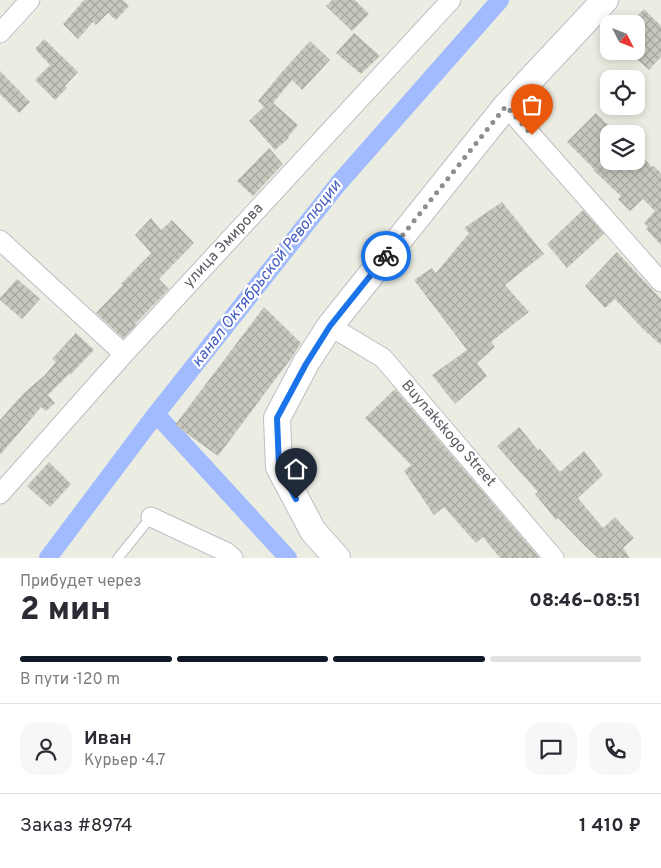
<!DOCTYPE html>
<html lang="ru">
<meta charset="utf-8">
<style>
:root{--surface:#fff;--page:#f7f7f7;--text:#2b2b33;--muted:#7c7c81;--line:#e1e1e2;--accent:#111827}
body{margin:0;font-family:Overpass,sans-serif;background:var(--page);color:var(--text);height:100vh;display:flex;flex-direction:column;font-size:19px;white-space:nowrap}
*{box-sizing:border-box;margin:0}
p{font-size:16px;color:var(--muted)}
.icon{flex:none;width:28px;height:28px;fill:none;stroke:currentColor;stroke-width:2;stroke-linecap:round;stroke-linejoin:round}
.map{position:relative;height:558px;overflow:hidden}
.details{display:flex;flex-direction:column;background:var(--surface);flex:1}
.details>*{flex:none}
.needle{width:32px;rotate:132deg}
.controls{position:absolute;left:600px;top:15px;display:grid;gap:10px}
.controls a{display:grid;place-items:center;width:45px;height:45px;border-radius:10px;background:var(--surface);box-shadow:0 2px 8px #0003;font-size:25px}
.pin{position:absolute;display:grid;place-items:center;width:42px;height:42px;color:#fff;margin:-51px -21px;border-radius:50% 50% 50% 0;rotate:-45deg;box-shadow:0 0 5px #0007}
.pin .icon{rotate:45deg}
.courier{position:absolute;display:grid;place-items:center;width:50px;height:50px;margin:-25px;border:4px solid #1a73e8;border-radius:50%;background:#fff;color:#222;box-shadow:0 1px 6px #0007}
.headline em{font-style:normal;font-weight:800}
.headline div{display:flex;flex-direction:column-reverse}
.headline{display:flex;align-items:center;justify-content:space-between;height:85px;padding:0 20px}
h1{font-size:32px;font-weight:800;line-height:38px}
.bar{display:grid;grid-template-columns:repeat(4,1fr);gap:8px 5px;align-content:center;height:60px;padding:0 20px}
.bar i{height:6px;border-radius:4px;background:var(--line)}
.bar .current{background:var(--accent)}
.bar p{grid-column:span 4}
.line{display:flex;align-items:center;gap:12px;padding:0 20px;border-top:1px solid var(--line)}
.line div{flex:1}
.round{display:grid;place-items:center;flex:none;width:52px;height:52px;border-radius:15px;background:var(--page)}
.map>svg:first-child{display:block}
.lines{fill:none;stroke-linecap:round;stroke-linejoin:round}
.canal{stroke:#a1bbfe;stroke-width:18}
.building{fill:url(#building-cross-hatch)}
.lane-casing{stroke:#bcbdc4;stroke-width:11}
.street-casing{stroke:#bcbdc4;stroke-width:21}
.secondary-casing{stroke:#bdbec6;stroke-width:28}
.lane{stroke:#fff;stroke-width:9}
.street{stroke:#fff;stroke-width:19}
.secondary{stroke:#fff;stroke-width:26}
.done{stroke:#8d8f8f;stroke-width:5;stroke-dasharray:0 9}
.route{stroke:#1a73e8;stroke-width:6}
.labels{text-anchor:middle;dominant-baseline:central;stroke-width:4.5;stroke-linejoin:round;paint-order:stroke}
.street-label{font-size:15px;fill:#5a5c63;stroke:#fff}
.water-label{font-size:16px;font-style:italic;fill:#445dc1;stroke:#fff}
</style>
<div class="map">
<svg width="661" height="558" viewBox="0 0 661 558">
<defs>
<pattern id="building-cross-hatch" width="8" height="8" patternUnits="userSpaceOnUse" patternTransform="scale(1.25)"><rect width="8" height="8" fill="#c8c8be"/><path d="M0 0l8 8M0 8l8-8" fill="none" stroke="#a5a69e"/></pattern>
</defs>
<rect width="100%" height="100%" fill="#ecede2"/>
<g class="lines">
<!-- canal -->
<path class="canal" d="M156 414 288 558
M48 558 156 414 338 184 500 0"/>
</g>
<!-- building -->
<path class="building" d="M84 0H123L129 6 116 20 108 13 96 25 93 22 78 39 63 24Z
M332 0H355L369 14 352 31 326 6Z
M644 9 661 26V57L649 70 636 58V17Z
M354 33 380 56 361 74 336 53Z
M44 39 78 72 65 86 67 88 55 100 35 80 50 65 35 49Z
M310 41 330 60 302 90 292 80 273 103 298 125 288 137 289 138 275 150 249 121 264 107 258 101 282 72Z
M0 71 30 102 19 113 0 94Z
M596 113 609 126V161H636V149L652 167 654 166 661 173V245L646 229 648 227 644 223 655 211 643 199 630 211 618 199 621 196 593 170 594 169 567 142Z
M269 148 283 164 253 196 237 181Z
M502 202 544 254 505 285 529 312 491 342 495 347 477 363 487 376 455 404 432 375 467 350 414 280 432 268 436 273 469 233 464 228Z
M583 210 604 234 567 268 547 244Z
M151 218 161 230 172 220 194 243 159 279 169 289 135 324 136 325 123 338 96 313 123 285 121 284 151 253 135 235Z
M617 252 661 299V345L643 329 615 299 605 308 585 286Z
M17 279 40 299 22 319 0 300V298Z
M264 307 301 343 292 357 218 456 175 425Z
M76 333 94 350 70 375 69 374 48 395 55 403 46 411 41 407 0 455V420L24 393 45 375 56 362 52 359Z
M395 389 537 555 539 558H500L483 537 476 543 444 507 434 515 404 471 411 465 365 418Z
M519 427 538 450 540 449 560 472 584 451 603 475 578 498 603 528 615 517 634 538 623 548 630 558H598L584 545 558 518 556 520 535 494 538 492 497 446Z
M49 462 71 484 50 507 27 486Z"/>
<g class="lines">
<defs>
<path id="lane" d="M118 558 151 517"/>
<path id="street" d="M0 33 30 0
M506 106 661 282
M0 240 124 354
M330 326 383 358 554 558
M0 494 124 354 451 0
M151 517 226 552 233 558"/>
<path id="secondary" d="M337 558 313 531 279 467 277 418 306 363 330 326 506 106 605 0"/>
</defs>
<!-- lane casing -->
<use href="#lane" class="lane-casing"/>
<!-- street casing -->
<use href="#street" class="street-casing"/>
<!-- secondary casing -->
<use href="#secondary" class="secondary-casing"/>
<!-- lane -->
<use href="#lane" class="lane"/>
<!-- street -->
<use href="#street" class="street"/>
<!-- secondary -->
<use href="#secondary" class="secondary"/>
</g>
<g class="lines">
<!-- done -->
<path class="done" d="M386 256 506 106 532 135"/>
<!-- route -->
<path class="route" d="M296 499 279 467 277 418 306 364 330 326 386 256"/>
</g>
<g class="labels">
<!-- street labels -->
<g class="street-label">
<text transform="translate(224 246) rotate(-47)">улица Эмирова</text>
<text transform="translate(448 434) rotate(49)">Buynakskogo Street</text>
</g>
<!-- water labels -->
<g class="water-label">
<text transform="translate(267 274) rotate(-52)">канал Октябрьской Революции</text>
</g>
</g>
</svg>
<div class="controls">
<a><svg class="needle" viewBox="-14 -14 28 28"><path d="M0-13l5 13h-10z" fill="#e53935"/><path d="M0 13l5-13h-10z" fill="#7c7c81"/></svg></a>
<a><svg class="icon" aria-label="locate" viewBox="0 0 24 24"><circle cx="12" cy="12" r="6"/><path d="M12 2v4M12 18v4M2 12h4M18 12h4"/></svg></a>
<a><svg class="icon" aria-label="layers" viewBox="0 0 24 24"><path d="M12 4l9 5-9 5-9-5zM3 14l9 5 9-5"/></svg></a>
</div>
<div class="pin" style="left:532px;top:135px;background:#ea580c"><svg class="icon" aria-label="bag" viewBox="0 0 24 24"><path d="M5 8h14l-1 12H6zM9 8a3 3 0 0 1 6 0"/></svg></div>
<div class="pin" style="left:296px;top:499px;background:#1f2937"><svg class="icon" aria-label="home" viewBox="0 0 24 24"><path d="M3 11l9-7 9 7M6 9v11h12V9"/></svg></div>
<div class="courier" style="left:386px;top:256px"><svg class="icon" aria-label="bike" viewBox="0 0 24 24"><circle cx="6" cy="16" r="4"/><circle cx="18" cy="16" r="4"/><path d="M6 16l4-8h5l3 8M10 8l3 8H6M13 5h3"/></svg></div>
</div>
<section class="details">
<div class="headline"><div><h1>2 мин</h1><p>Прибудет через</p></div><em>08:46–08:51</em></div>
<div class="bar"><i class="current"></i><i class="current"></i><i class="current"></i><i></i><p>В пути · 120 m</p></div>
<div class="line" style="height:90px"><a class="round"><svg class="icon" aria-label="person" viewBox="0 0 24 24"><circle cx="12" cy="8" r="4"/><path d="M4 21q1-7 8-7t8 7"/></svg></a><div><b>Иван</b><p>Курьер · 4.7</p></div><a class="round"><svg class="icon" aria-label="chat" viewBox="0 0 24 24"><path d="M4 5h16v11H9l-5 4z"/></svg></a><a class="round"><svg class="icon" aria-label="phone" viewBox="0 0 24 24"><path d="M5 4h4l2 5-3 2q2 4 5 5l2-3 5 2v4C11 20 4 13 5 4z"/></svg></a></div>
<div class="line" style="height:65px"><div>Заказ #8974</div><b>1 410 ₽</b></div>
</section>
